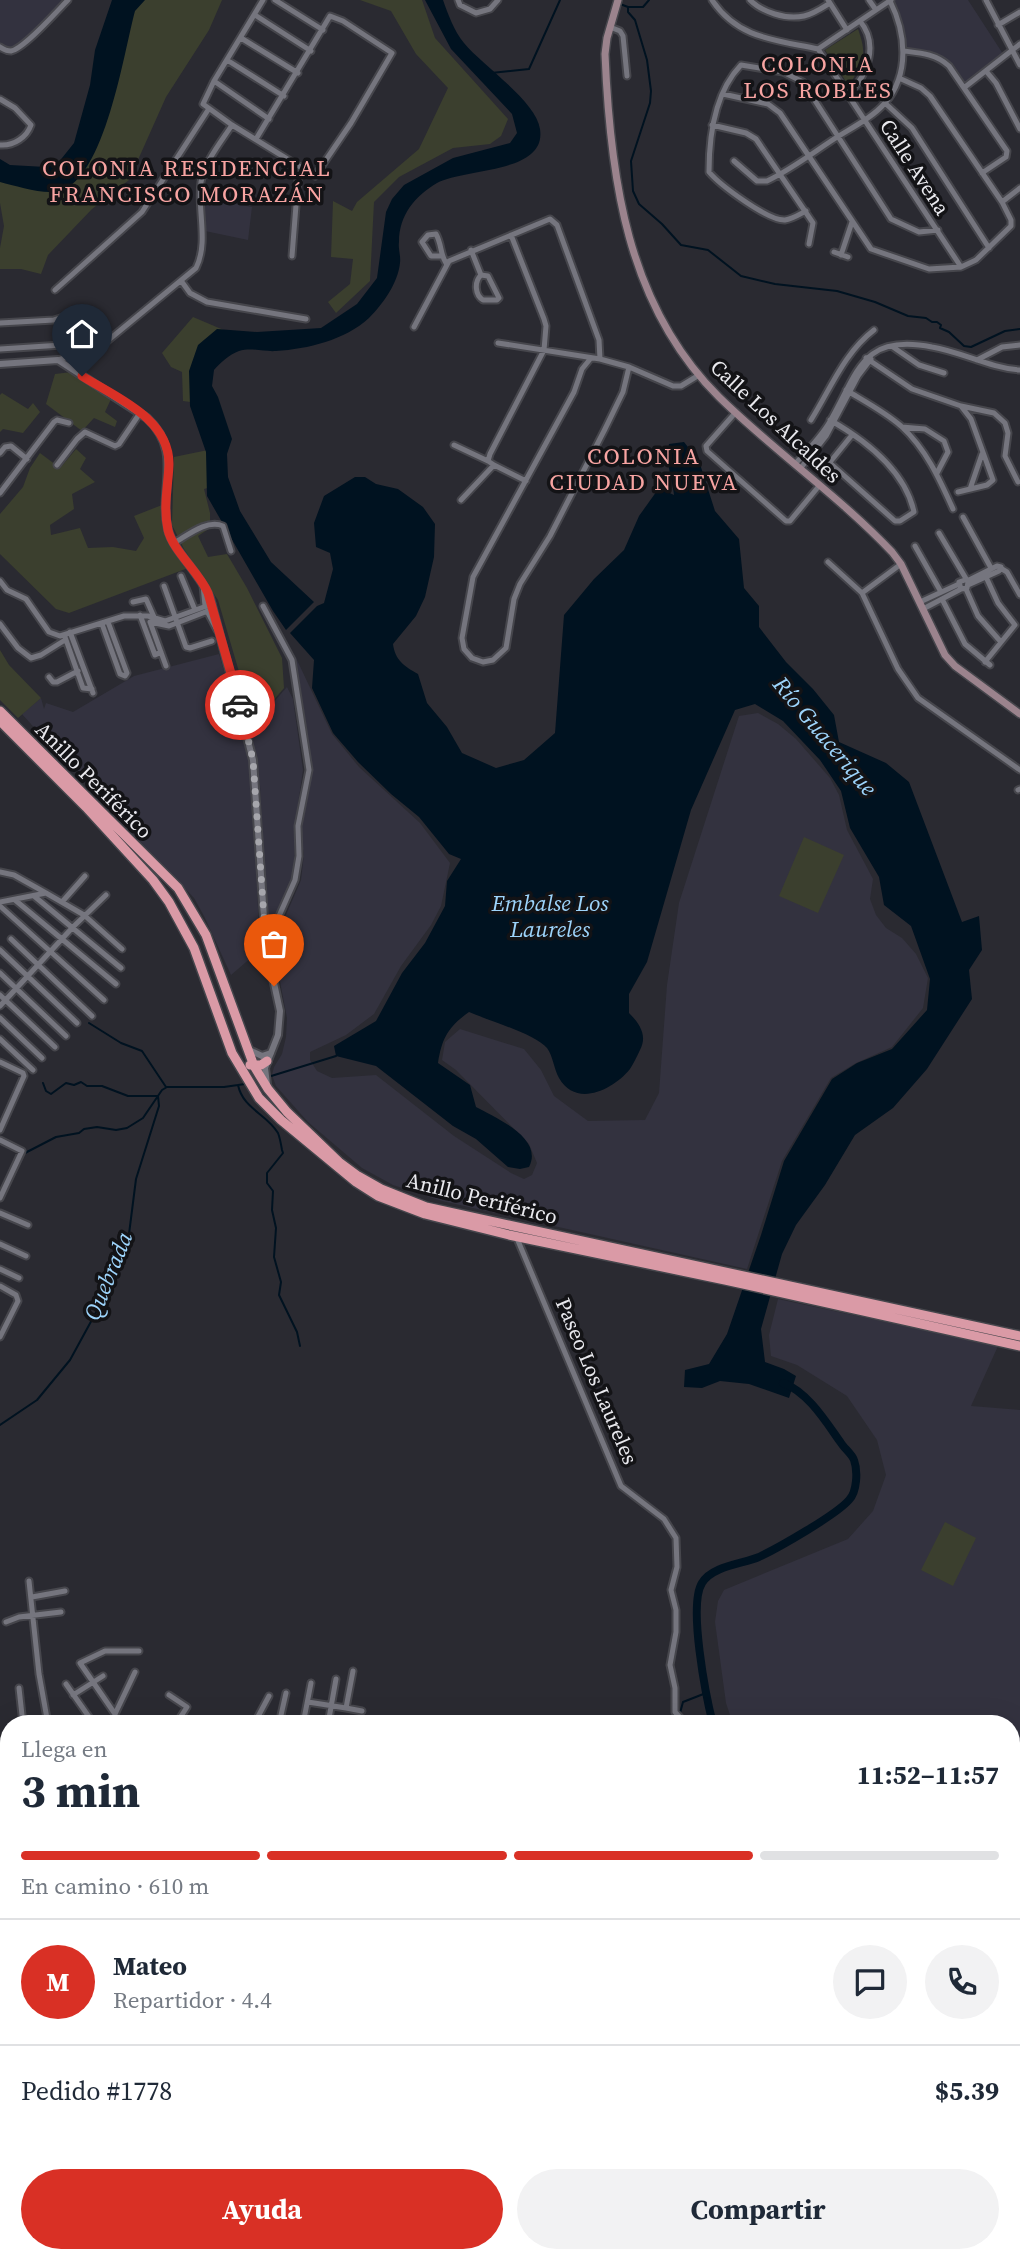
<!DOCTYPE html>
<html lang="es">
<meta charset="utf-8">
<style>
:root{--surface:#fff;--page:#f2f2f3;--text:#1f2937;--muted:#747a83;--line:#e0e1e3;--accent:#d93025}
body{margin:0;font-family:"Source Serif 4",serif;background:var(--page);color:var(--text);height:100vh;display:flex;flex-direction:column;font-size:26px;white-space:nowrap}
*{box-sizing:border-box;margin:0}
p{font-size:23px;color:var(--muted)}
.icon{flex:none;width:38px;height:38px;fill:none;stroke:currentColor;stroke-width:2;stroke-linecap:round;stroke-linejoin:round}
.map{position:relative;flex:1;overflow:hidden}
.details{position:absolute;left:0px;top:1715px;width:1020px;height:548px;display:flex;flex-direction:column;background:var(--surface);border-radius:28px 28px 0 0;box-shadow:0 7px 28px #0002}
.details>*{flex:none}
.pin{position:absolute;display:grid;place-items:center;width:60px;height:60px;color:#fff;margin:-72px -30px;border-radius:50% 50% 50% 0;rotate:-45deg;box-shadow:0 0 7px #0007}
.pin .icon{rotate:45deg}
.courier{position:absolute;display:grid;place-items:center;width:70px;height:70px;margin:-35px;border:5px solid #d93025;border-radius:50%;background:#fff;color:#222;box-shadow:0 2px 9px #0007}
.summary em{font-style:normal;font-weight:700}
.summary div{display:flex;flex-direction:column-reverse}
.summary{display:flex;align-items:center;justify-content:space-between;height:119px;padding:0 21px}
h1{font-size:46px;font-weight:700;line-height:52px}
.bar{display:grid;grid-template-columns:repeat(4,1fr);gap:10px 7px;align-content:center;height:84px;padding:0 21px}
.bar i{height:9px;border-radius:5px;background:var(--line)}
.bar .active{background:var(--accent)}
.bar p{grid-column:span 4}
.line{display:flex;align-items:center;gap:18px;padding:0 21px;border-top:2px solid var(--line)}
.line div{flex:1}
.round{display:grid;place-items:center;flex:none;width:74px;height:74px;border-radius:37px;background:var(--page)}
.primary-button{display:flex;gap:14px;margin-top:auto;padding:14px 21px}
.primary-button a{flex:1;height:80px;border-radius:42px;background:var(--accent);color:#fff;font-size:28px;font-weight:700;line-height:80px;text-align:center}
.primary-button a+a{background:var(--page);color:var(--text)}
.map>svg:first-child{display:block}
.built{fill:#33323f}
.green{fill:#3b3f2e}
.water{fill:#001220}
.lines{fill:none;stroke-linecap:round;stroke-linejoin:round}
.stream{stroke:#001220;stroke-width:2}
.river{stroke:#001220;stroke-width:8}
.minor-casing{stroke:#46464c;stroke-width:9}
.tertiary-casing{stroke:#46464c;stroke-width:10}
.secondary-casing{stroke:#46464c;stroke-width:10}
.trunk-casing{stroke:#46464c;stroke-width:12}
.minor{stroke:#75757e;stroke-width:5}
.tertiary{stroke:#75757e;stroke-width:6}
.secondary{stroke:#9b838d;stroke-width:7}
.trunk{stroke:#da9aa6;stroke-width:9}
.done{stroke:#a6a6ac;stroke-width:7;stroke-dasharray:0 12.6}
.route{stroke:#d93025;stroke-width:9}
.labels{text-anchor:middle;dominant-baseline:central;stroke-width:7;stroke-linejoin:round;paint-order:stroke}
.street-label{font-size:21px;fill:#e9e9ee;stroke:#131316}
.neighbourhood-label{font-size:23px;letter-spacing:2px;fill:#f8a4a2;stroke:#131316}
.water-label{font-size:23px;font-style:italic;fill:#9dd4fb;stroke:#131316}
</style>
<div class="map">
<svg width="1020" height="2262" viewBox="0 0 1020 2262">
<rect width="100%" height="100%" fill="#2a2a31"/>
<!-- built -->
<path class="built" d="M0 0H66L13 52 0 45Z
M892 0H968L1005 57 965 87 941 59 902 50Z
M204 198 252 207 248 240 205 231Z
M219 654 247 749 252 781 260 950 231 975 204 916 194 898 128 829 138 826 132 825 110 797 63 760 22 714 41 698 44 709 46 703 73 712 134 676Z
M296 658 332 734 359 767 420 823 450 863 441 906 431 925 401 966 374 1014 346 1035 310 1052V1060L317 1071 332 1078 376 1075 454 1136 511 1173 524 1179 532 1175 537 1163 529 1144 456 1070 442 1060 445 1042 460 1029 524 1049 541 1070 554 1096 588 1121 645 1120 659 1093 667 985 679 903 739 716 758 713 778 724 796 739 830 778 839 795 847 830 873 879 870 899 876 915 886 928 902 938 916 954 928 978 923 1008 892 1047 856 1063 831 1078 782 1161 747 1269 442 1201 393 1185 362 1168 308 1122 276 1086 272 1075 274 1067 282 1054 286 1037 287 1018 273 945 301 880 304 854 298 824 313 771Z
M287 687 293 699 303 770 295 825 294 875 271 930 268 929 260 785 251 728Z
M778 1299 998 1346 971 1406 1020 1410V1966L1012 1972V1724H733L726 1703 715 1622 718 1601 724 1590 848 1539 873 1511 886 1475 877 1440 847 1396 797 1365 771 1356 769 1335Z"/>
<!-- green -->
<path class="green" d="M128 0H222L209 30 166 97 129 180 92 209 48 255 41 274 21 269H0V248L4 226 0 203V180L78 177Z
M360 0H422L435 38 508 119 501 136 490 144 453 148 399 177 374 202 370 281 336 313 328 302 350 284 353 259 331 257 333 201 352 211 357 202 419 149 448 88 416 54 391 11Z
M858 29C868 57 863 61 849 86L825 50Z
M193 317 226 331 204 340 192 363 198 403 183 401 182 372 171 367 162 353Z
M72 372 111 399 105 412 117 421 115 427 94 418 82 431 46 404 55 374Z
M2 393 28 409 33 403 40 412 23 433 3 429 0 432V395Z
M76 449 86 458 80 469 95 482 72 494 74 509 50 525 51 535 80 528 88 548 113 547 136 551 144 538 134 516 162 505C163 537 168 544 188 568L69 613 56 609 0 554V514L23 487 30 468 40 453 60 468Z
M208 450 214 486 204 489 210 513V528L198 536 208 557 227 554 247 588 282 658 284 688 254 723 218 600 184 549 172 525 174 457Z
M0 650 9 665 41 698 18 718 0 700Z
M804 837 844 855 818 913 779 896Z
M945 1522 976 1538 953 1586 921 1570Z"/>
<!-- water -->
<path class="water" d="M112 0H145L135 11C124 51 105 180 59 191 44 195 16 186 0 182V159L10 165 46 167 58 163 74 143 90 85 95 50Z
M425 0H443C448 14 454 31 464 43 483 66 536 101 540 129 547 174 464 168 437 183 415 196 399 215 399 242 398 249 401 256 400 263 398 283 383 304 369 318 345 340 308 349 276 351 264 352 251 347 239 351 230 354 220 363 214 370L212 386 218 397 232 439 227 454 228 477 240 511 271 562 314 602 286 630 273 611 207 496 206 452 190 406 189 371 198 345 217 329 257 332 321 328 357 304 377 278 386 212 392 199 404 185 453 158 510 143 517 133 512 114 451 49Z
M684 442 699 461 715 511 739 539 744 588 759 606V627L786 662 813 689 834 715 839 742 886 763 909 782 962 922 979 916 982 950 969 970 972 999 927 1069 893 1108 855 1135 825 1185 796 1225 782 1254 761 1329 765 1362 784 1369 796 1376 789 1398 749 1384 720 1381 702 1388 684 1387 685 1370 709 1364 727 1334 761 1235 784 1161 832 1079 857 1063 892 1049 927 1010 930 979 911 926 884 905 879 877 850 828 841 791 820 760 783 721 755 704 735 710 691 810 647 962 629 994V1013C639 1023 648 1035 640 1050 637 1056 634 1063 630 1069 613 1090 576 1108 559 1078 554 1069 553 1056 547 1048 535 1034 487 1020 469 1012 448 1027 442 1038 438 1063L470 1085 476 1107C496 1118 544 1138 529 1167L520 1169 508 1167 476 1139 453 1126 376 1066 336 1056 334 1046 376 1021 402 973 425 943 445 906 447 881 461 859 449 854 419 817 391 794 358 762 333 733 312 688 314 660 290 633 317 606 324 603 333 569 330 553 316 547 314 523 324 496 355 477H365L376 484 398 489 423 507 435 524 434 557 425 597 416 616 393 644C395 660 404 666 418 674L427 703 447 727 462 753 496 768 524 760 555 733 564 615 594 579 624 550 639 516 659 488 674 495C672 477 665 462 669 444Z"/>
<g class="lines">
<!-- stream -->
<path class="stream" d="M620 4 628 7H643L649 0
M628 7V12L635 20 647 60 651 91 650 103 631 161 633 191 639 204 662 224 681 245 708 250 741 276 775 284 837 291 875 302 908 316 926 318 932 322H937L941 325 940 328 949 332 964 346 971 347 1005 331 1020 329
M491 73 529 69 560 0
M89 1023 121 1043 142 1051 166 1087
M268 1077 336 1056
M43 1083 46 1091 51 1094 66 1083 74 1085 81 1082 87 1086H102L128 1096H157
M238 1085C243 1109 267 1114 278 1133 280 1138 281 1144 282 1150L283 1153 267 1173V1183L273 1191 272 1210 276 1228 274 1257 281 1282 279 1295 297 1332 300 1346
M25 1153 56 1137 79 1133 84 1129 97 1127 116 1130 127 1128 143 1118 162 1090 167 1087H224L245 1084
M0 1425 37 1400 70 1360 100 1305 129 1234 136 1179 159 1106 158 1096
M680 1713 683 1702 706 1693
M633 2262 637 2254
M694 2262 699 2254"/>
<!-- river -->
<path class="river" d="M713 1724C706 1697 688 1605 702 1583 712 1566 742 1564 759 1557 778 1548 836 1515 849 1500 857 1492 858 1471 854 1460 852 1454 844 1448 841 1443 826 1422 808 1392 783 1383
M1012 2163 1020 2175"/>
<defs>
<path id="minor" d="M275 0 323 30
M458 0 460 5 476 13 490 9 498 0
M712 0C738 39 776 40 818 49
M750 0C762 12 786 20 804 16 813 14 822 8 830 3
M828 0 847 30
M869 0 876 10
M986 0 1020 65
M255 15 311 51
M998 25 1020 12
M610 27 620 31 623 36 627 76
M241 38 298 73
M0 47C3 49 7 51 11 51 24 49 58 10 68 0
M818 49 961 267
M818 49 891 0
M904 51C921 53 936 54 949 66L1007 151 1006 157 982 173
M227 60 284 96
M986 71 996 83 1020 129
M214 81 269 119
M965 87 1020 44
M849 93C868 75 879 44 860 21
M723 94 768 104 780 113 871 249 929 269 961 267 976 260 1011 226V220L1002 202 930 96 921 88 899 78
M0 99 15 108 31 125C27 137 14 146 0 145
M885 103 912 128 989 248
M712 125 746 133 756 139 813 223 809 244
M256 139 330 16 343 21 392 53 351 123 315 176 232 125 203 104 214 81 263 0
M734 161 757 181H767C790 170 810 155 831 141 849 129 871 119 885 103 910 74 906 33 890 1
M1002 202 1020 188
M806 211C800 214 793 219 785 220 768 221 720 185 709 172 709 136 715 92 741 65L783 72 803 82 891 219 919 232 938 230
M471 250 481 275C474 282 475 295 483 300H497L499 298 488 276 481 275
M834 252 848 257
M841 255 852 222
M292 256 298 180 303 169
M441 256H431L422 242 428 235 436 234C442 245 440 254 446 263
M182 282 190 293 207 302 306 319
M55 290 142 212 208 110
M0 323 54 320 70 315 85 334 62 345 0 349
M414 327 449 261 550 219 557 225 599 340 600 359
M498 343 600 359 629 367 673 386H681L699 375
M893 347 919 365 944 373
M591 358 582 369 574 392 473 577 462 638 464 649 472 658 483 662 493 660 506 648 514 599 520 584 550 536 605 429 623 392 629 367
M866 358 912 389 961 406 971 419 993 480 987 485 958 492
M58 360 100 347 196 268C209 242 197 210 201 182 205 161 221 142 232 125
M977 360 1002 347 1020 345
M846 390C864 401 885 412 901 426 926 449 939 478 953 509
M961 406 994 413 1005 423 1008 433 1005 456 1018 482
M736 412 706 446 707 451 786 521H790L819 486
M811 420C831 388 844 353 874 330
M902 427 925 429 944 441 948 452 937 473
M454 445 488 461
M0 453 5 447 11 446 27 459
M830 463 895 521H900L914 512C905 470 865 440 830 420
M795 464C807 451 820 438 829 423 858 374 860 333 932 347 962 352 990 368 1020 370
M57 465 77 439 85 432 115 446 119 444 140 413
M494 465 526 481
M800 469 826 436 858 376 871 359
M822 472 852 435
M970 489 982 454
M0 493 54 422 57 420 69 423
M461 500 494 465 488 461 490 454 544 350 546 326 544 319 511 235
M963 517 991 568
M939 533 968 582 967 588 961 589 959 582 965 580
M174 543C188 535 207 519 223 526L231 551
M915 546 941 592
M828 562 862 593 898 669 918 698 1020 770
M1002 569 1007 572 1020 595
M181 576 195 610
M0 581 7 590 26 599 49 632 60 636 124 616H148L165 621 212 604
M967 581 997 566 1001 567 999 571 968 585
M203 585 205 606
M164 586 186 647 190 648 212 641
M966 589 978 616 1001 642
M862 593 901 564
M942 599 965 644 990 665
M133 602 146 599 154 617
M920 602 959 584
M263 606 292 660 309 770 298 826 299 856 295 880 267 943
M923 609 961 589
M207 611 217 630
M140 615 155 655 161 652
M150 622 169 626 213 609
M150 622 166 666
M0 624 18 648 31 658 41 655 65 640
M102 624 120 674 125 676 127 673 108 622
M70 632 93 693
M65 637 83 688 92 689
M985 662 1015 625 998 603 986 577
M49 677 53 682H57L78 671
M1018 790 1020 789
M0 872 14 875 46 893
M34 896 121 968
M15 900 116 984
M0 902 46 893 84 915 122 949
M62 902 85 876
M0 906 104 1000
M11 939 92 1016
M0 950 77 1023
M0 973 66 1036
M0 995 55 1047
M0 1006 73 927 106 895
M0 1018 42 1058
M0 1039 33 1070
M0 1062 23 1073 24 1076 0 1130
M0 1140 22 1151 0 1198
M0 1213 28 1225
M516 1236 621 1486 664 1519 676 1538 677 1567 671 1590 676 1610V1632L670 1665 675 1688V1712L686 1724
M0 1244 26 1256
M0 1269 19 1278
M0 1286 16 1295 18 1301 0 1337
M29 1581 39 1674 48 1724
M32 1597 65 1591
M6 1622 19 1617 61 1612
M66 1684 94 1724
M19 1688 23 1724
M73 1695 103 1676
M169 1695 187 1707 176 1724
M308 1702 346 1708 353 1671
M346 1708 362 1711
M115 1714 135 1672
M116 1724 115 1714 80 1663 105 1651H139
M254 1724 269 1696
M279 1724 286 1693
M303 1724 311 1683
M328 1724 336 1679
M0 1742 7 1807
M0 1834 9 1833
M0 1860 9 1859
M0 1884 9 1883
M0 1909 9 1908
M0 1934 9 1932
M0 1959 9 1958
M0 1984 9 1983
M0 2009 9 2008
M0 2034 9 2033
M0 2059 9 2058
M0 2100 9 2099
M1012 2111 1020 2108
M0 2114 9 2113
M0 2176 9 2175
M777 2254 782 2262
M750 2262 752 2254"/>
<path id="tertiary" d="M0 364 58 360 147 418C184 452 158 489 168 530 173 551 201 574 210 598L253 760 266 946 280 1011 278 1035 265 1068 267 1084
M249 1050 262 1056 271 1053"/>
<path id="secondary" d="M618 0 607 38 605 54C610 177 627 306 719 397 774 451 839 496 892 552L901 564 945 655 955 666 1020 714"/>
<path id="trunk" d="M0 711 178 888 206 935 254 1066 268 1089 287 1112 339 1162 358 1176 381 1189 426 1207 1020 1336
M0 721 86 807 153 880 169 902 194 948 232 1053 259 1098 281 1120 356 1182 378 1196 425 1214 509 1235 725 1280 1020 1346
M250 1065H261L267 1061"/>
</defs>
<!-- minor casing -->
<use href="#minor" class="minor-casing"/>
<!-- tertiary casing -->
<use href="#tertiary" class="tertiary-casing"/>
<!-- secondary casing -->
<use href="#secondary" class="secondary-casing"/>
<!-- trunk casing -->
<use href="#trunk" class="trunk-casing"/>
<!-- minor -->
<use href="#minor" class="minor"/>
<!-- tertiary -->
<use href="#tertiary" class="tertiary"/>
<!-- secondary -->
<use href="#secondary" class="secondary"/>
<!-- trunk -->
<use href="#trunk" class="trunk"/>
</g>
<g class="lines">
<!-- done -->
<path class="done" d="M240 705 253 760 266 946 274 986"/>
<!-- route -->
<path class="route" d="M82 376C115 397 170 418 169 465 168 486 163 508 168 530 173 551 199 572 208 593L240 705"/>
</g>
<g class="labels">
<!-- street labels -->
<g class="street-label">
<text transform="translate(915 167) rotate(57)">Calle Avena</text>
<text transform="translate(776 421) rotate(43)">Calle Los Alcaldes</text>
<text transform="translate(94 780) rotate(45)">Anillo Periférico</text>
<text transform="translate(482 1198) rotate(14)">Anillo Periférico</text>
<text transform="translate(597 1381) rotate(67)">Paseo Los Laureles</text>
</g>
<!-- neighbourhood labels -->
<g class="neighbourhood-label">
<text x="818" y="64">COLONIA<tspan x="818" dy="26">LOS ROBLES</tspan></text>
<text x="187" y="168">COLONIA RESIDENCIAL<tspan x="187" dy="26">FRANCISCO MORAZÁN</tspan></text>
<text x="644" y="456">COLONIA<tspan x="644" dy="26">CIUDAD NUEVA</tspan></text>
</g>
<!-- water labels -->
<g class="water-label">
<text transform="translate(825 736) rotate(50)">Río Guacerique</text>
<text x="550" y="903">Embalse Los<tspan x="550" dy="26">Laureles</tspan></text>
<text transform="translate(108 1276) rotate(-68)">Quebrada</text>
</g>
</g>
</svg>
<div class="pin" style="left:274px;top:986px;background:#ea580c"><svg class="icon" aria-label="bag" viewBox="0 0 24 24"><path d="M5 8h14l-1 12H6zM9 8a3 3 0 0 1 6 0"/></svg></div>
<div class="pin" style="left:82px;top:376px;background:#1f2937"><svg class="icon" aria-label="home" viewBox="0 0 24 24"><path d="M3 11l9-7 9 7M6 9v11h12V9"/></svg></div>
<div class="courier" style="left:240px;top:705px"><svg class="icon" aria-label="car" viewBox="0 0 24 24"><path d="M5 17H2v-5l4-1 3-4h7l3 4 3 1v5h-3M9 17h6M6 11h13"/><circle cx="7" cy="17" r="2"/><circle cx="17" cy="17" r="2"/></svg></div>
<section class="details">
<div class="summary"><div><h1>3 min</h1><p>Llega en</p></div><em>11:52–11:57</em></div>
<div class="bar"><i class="active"></i><i class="active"></i><i class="active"></i><i></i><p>En camino · 610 m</p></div>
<div class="line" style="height:126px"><b class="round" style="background:var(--accent);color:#fff">M</b><div><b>Mateo</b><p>Repartidor · 4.4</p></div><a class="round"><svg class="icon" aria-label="chat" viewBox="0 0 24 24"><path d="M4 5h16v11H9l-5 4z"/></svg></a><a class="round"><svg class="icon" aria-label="phone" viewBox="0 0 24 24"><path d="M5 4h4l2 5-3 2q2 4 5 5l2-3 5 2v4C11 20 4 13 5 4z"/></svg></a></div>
<div class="line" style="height:91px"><div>Pedido #1778</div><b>$5.39</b></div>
<div class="primary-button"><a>Ayuda</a><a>Compartir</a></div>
</section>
</div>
